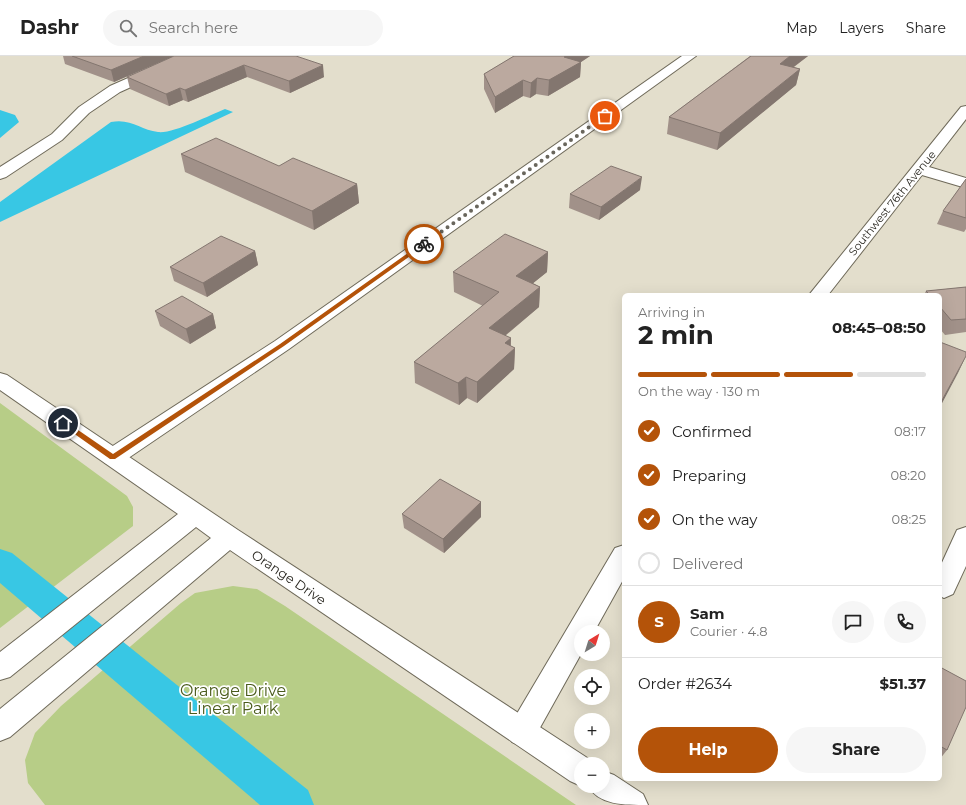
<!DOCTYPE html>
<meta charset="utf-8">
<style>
:root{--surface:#fff;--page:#f6f6f6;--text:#222;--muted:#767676;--line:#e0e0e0;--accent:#b45309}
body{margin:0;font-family:Montserrat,sans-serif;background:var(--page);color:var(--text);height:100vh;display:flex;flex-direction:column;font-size:15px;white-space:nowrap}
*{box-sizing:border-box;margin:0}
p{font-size:13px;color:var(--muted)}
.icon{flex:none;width:22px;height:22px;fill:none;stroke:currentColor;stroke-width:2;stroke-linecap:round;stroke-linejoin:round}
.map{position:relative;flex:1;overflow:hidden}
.sheet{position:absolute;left:622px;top:237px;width:320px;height:488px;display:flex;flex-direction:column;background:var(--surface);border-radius:6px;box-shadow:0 4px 16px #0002}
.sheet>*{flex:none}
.needle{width:26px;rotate:38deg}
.tools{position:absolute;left:574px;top:569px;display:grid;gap:8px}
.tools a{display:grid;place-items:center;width:36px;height:36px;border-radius:50%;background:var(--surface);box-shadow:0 4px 16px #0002;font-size:20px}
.pin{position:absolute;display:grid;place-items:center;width:34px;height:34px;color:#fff;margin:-17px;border:2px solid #fff;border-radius:50%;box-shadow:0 1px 4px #0007}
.courier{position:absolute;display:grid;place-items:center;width:40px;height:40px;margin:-20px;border:3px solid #b45309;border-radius:50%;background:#fff;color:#222;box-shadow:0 1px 5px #0007}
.headline em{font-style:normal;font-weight:700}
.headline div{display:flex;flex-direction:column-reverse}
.headline{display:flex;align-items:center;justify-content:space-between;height:68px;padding:0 16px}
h1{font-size:26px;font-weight:700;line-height:30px}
.bar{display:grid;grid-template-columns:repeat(4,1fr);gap:6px 4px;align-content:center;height:48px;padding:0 16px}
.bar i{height:5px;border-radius:3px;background:var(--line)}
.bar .selected{background:var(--accent)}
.bar p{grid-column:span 4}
.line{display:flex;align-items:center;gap:10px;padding:0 16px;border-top:1px solid var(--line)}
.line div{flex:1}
.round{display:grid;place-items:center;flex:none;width:42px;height:42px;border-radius:21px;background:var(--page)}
ol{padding:0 16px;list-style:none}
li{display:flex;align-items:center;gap:12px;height:44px}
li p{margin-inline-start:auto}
li .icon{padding:4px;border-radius:50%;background:var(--accent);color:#fff;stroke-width:4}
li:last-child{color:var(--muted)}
li i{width:22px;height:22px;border:2px solid var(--line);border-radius:50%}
.button{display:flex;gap:8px;margin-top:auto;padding:8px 16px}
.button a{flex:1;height:46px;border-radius:24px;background:var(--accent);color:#fff;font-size:16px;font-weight:700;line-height:46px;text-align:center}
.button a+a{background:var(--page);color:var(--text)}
header{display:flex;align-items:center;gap:24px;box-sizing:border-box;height:56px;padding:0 20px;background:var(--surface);border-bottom:1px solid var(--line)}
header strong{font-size:19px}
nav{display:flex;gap:22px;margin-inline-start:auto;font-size:14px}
.search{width:280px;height:36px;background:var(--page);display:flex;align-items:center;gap:10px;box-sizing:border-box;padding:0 14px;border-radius:22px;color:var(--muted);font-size:15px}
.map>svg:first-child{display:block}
.green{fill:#b7cd87}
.water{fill:#38c7e4}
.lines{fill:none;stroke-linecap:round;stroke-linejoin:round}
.canal{fill:#38c7e4;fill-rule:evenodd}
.street-casing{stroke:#6f6a5a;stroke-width:2}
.secondary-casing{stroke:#6f6a5a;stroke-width:2}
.street{fill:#fff;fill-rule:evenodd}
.secondary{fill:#fff;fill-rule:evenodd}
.wall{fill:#a19189}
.shaded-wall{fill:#83766f}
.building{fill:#bba99f;stroke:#83766f}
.route{fill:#b45309}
.done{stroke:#69665c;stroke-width:4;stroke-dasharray:0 7.2}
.labels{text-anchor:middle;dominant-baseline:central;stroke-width:3.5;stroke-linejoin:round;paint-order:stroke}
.far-street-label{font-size:11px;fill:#28261f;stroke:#fff}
.street-label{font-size:13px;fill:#28261f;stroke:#fff}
.near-park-label{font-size:16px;fill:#4b5c1c;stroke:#fff}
</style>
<header>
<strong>Dashr</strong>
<div class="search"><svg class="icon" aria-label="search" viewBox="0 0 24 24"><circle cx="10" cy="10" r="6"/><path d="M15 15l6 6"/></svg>Search here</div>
<nav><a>Map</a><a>Layers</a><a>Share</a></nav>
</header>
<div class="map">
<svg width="966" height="749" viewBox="0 0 966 749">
<rect width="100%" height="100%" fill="#e3decc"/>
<!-- green -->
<path class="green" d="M0 347 127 440 133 451V470L0 572Z
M233 530 257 533 285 550 576 749H45L28 727 25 704 35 677 61 650 181 547 195 537Z"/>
<!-- water -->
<path class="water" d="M225 53 233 56 0 166V146L111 66C131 62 141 74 158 76 173 78 210 59 225 53Z
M0 54 15 59 19 66 0 82Z"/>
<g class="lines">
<!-- canal -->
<path class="canal" d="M0 493 12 497 308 734 314 749H260L0 527Z"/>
<defs>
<path id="street" d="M178 0H195L193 3 120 36 89 57 62 84 6 121 0 123V111L52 78 79 51 110 30Z
M682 0H696L289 293 121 407 113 409 105 407 102 401 105 395 275 285Z
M966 50V63L929 111 966 122V132L922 119 828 239H809L961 51Z
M966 471V510L953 538 944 542 940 540V511L957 474Z
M624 489V522L594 576H581V598L532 686 522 690 512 686 507 676 512 666 615 492Z"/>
<path id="secondary" d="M0 317 7 319 238 474 592 705 593 708H581V730L570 725 230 494 10 681 0 685V653L211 482 196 471 10 621 0 624V596L178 458 0 334Z
M603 715 614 719 643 738 648 749C623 749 599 749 588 730H603Z"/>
</defs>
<!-- street casing -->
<use href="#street" class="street-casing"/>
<!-- secondary casing -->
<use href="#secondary" class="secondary-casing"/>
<!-- street -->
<use href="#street" class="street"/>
<!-- secondary -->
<use href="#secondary" class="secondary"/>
</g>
<!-- wall -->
<path class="wall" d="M63 0H174L114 26 65 8Z
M296 0 324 21 290 37 247 21 188 46 183 44 169 50 130 33 127 21Z
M514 0H590L581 6 580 21 548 40 536 38 530 42 523 40 495 57 484 33V18Z
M750 0H808L794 11 800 13 796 29 717 94 667 78 669 61Z
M181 98 279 110 357 128 359 147 314 174 185 116Z
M966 123V173L964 176 937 168 943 155Z
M640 134 599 164 569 152 570 138Z
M255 195 258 209 207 241 174 225 170 211Z
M548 196 547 216 533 227 540 231 539 251 505 280 511 282V290L515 292 514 313 477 347 467 342 459 349 415 327 414 306 483 250 454 236 453 216Z
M966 231V276L945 279 940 273V239H924L926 235Z
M155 255 213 258 216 272 190 288 160 270Z
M481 446V461L444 497 404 472 402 458Z
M940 611 947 694 940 703Z"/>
<!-- shaded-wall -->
<path class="shaded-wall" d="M144 0H174L114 26 111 14Z
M566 0H590L581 6 580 21 548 40 549 24 564 1Z
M790 0H808L776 24 780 8Z
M244 9 247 21 188 46 185 34Z
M323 9 324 21 290 37 289 25Z
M800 13 796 29 717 94 720 77Z
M537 22 536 38 530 42 531 27Z
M523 24V40L495 57V41Z
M180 32 183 44 169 50 166 38Z
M642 121 640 134 599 164 601 151Z
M357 128 359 147 314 174 312 155Z
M255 195 258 209 207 241 203 227Z
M548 196 547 216 516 241V220Z
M540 231 539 251 489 293V272Z
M213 258 216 272 190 288 186 273Z
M511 282 510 296 515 292 514 313 477 347V326L505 287Z
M966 300 958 317 940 351V348Z
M466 321 467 342 459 349 458 327Z
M481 446V461L444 497 443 483Z"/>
<!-- building -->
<path class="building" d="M72 0H144L111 14Z
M174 0H296L323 9 289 25 244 9 185 34 180 32 166 38 127 21Z
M514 0H566L564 1 581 6 549 24 537 22 531 27 523 24 495 41 484 18Z
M751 0H790L780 8 800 13 720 77 669 61Z
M216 82 279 110 293 102 357 128 312 155 181 98Z
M611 110 642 121 601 151 570 138Z
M966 123V162L943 155Z
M505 178 548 196 516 220 540 231 489 272 511 282 505 287 515 292 477 326 466 321 458 327 414 306 499 236 453 216Z
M221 180 255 195 203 227 170 211Z
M966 231V263L951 264 940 251V239H930L926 235Z
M182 240 213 258 186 273 155 255Z
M940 286 966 296V300L940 348Z
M440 423 481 446 443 483 402 458Z
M940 611 966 625V651L947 694 940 690Z"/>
<!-- route -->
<path class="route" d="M422 187 427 188 284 290 115 403H110L59 367 65 365 113 398 280 288Z"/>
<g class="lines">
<!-- done -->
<path class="done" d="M424 188 605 60"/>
</g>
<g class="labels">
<!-- far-street labels -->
<g class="far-street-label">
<text transform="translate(892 147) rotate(-51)">Southwest 76th Avenue</text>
</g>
<!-- street labels -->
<g class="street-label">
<text transform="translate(289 521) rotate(34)">Orange Drive</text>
</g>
<!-- near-park labels -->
<g class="near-park-label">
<text x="233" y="634">Orange Drive<tspan x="233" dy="18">Linear Park</tspan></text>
</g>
</g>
</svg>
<div class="tools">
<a><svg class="needle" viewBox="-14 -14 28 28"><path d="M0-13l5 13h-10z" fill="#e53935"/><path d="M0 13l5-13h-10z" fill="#767676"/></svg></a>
<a><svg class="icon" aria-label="locate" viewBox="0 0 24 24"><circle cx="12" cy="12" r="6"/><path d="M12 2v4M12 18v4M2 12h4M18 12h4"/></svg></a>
<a>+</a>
<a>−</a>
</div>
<div class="pin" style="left:605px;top:60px;background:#ea580c"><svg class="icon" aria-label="bag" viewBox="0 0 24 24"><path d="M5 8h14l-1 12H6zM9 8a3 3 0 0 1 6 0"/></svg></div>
<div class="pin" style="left:63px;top:367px;background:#1f2937"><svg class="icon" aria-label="home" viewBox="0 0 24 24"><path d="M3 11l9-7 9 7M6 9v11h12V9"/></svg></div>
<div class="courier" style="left:424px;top:188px"><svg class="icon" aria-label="bike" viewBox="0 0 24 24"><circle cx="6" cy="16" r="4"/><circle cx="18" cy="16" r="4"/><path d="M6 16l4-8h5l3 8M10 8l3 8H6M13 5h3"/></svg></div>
<section class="sheet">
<div class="headline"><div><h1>2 min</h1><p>Arriving in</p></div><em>08:45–08:50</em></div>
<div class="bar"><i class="selected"></i><i class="selected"></i><i class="selected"></i><i></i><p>On the way · 130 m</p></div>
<ol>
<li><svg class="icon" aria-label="check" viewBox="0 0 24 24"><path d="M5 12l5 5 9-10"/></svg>Confirmed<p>08:17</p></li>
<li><svg class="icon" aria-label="check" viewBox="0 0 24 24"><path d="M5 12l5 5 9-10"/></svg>Preparing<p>08:20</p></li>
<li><svg class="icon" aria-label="check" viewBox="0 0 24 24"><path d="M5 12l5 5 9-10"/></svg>On the way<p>08:25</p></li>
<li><i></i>Delivered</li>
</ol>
<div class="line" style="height:72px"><b class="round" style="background:var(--accent);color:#fff">S</b><div><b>Sam</b><p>Courier · 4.8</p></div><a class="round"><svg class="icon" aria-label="chat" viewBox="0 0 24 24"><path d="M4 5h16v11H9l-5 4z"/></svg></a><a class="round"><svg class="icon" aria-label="phone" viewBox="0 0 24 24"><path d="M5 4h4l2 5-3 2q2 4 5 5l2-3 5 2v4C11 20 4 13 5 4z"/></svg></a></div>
<div class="line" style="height:52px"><div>Order #2634</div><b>$51.37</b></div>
<div class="button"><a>Help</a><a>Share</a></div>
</section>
</div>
